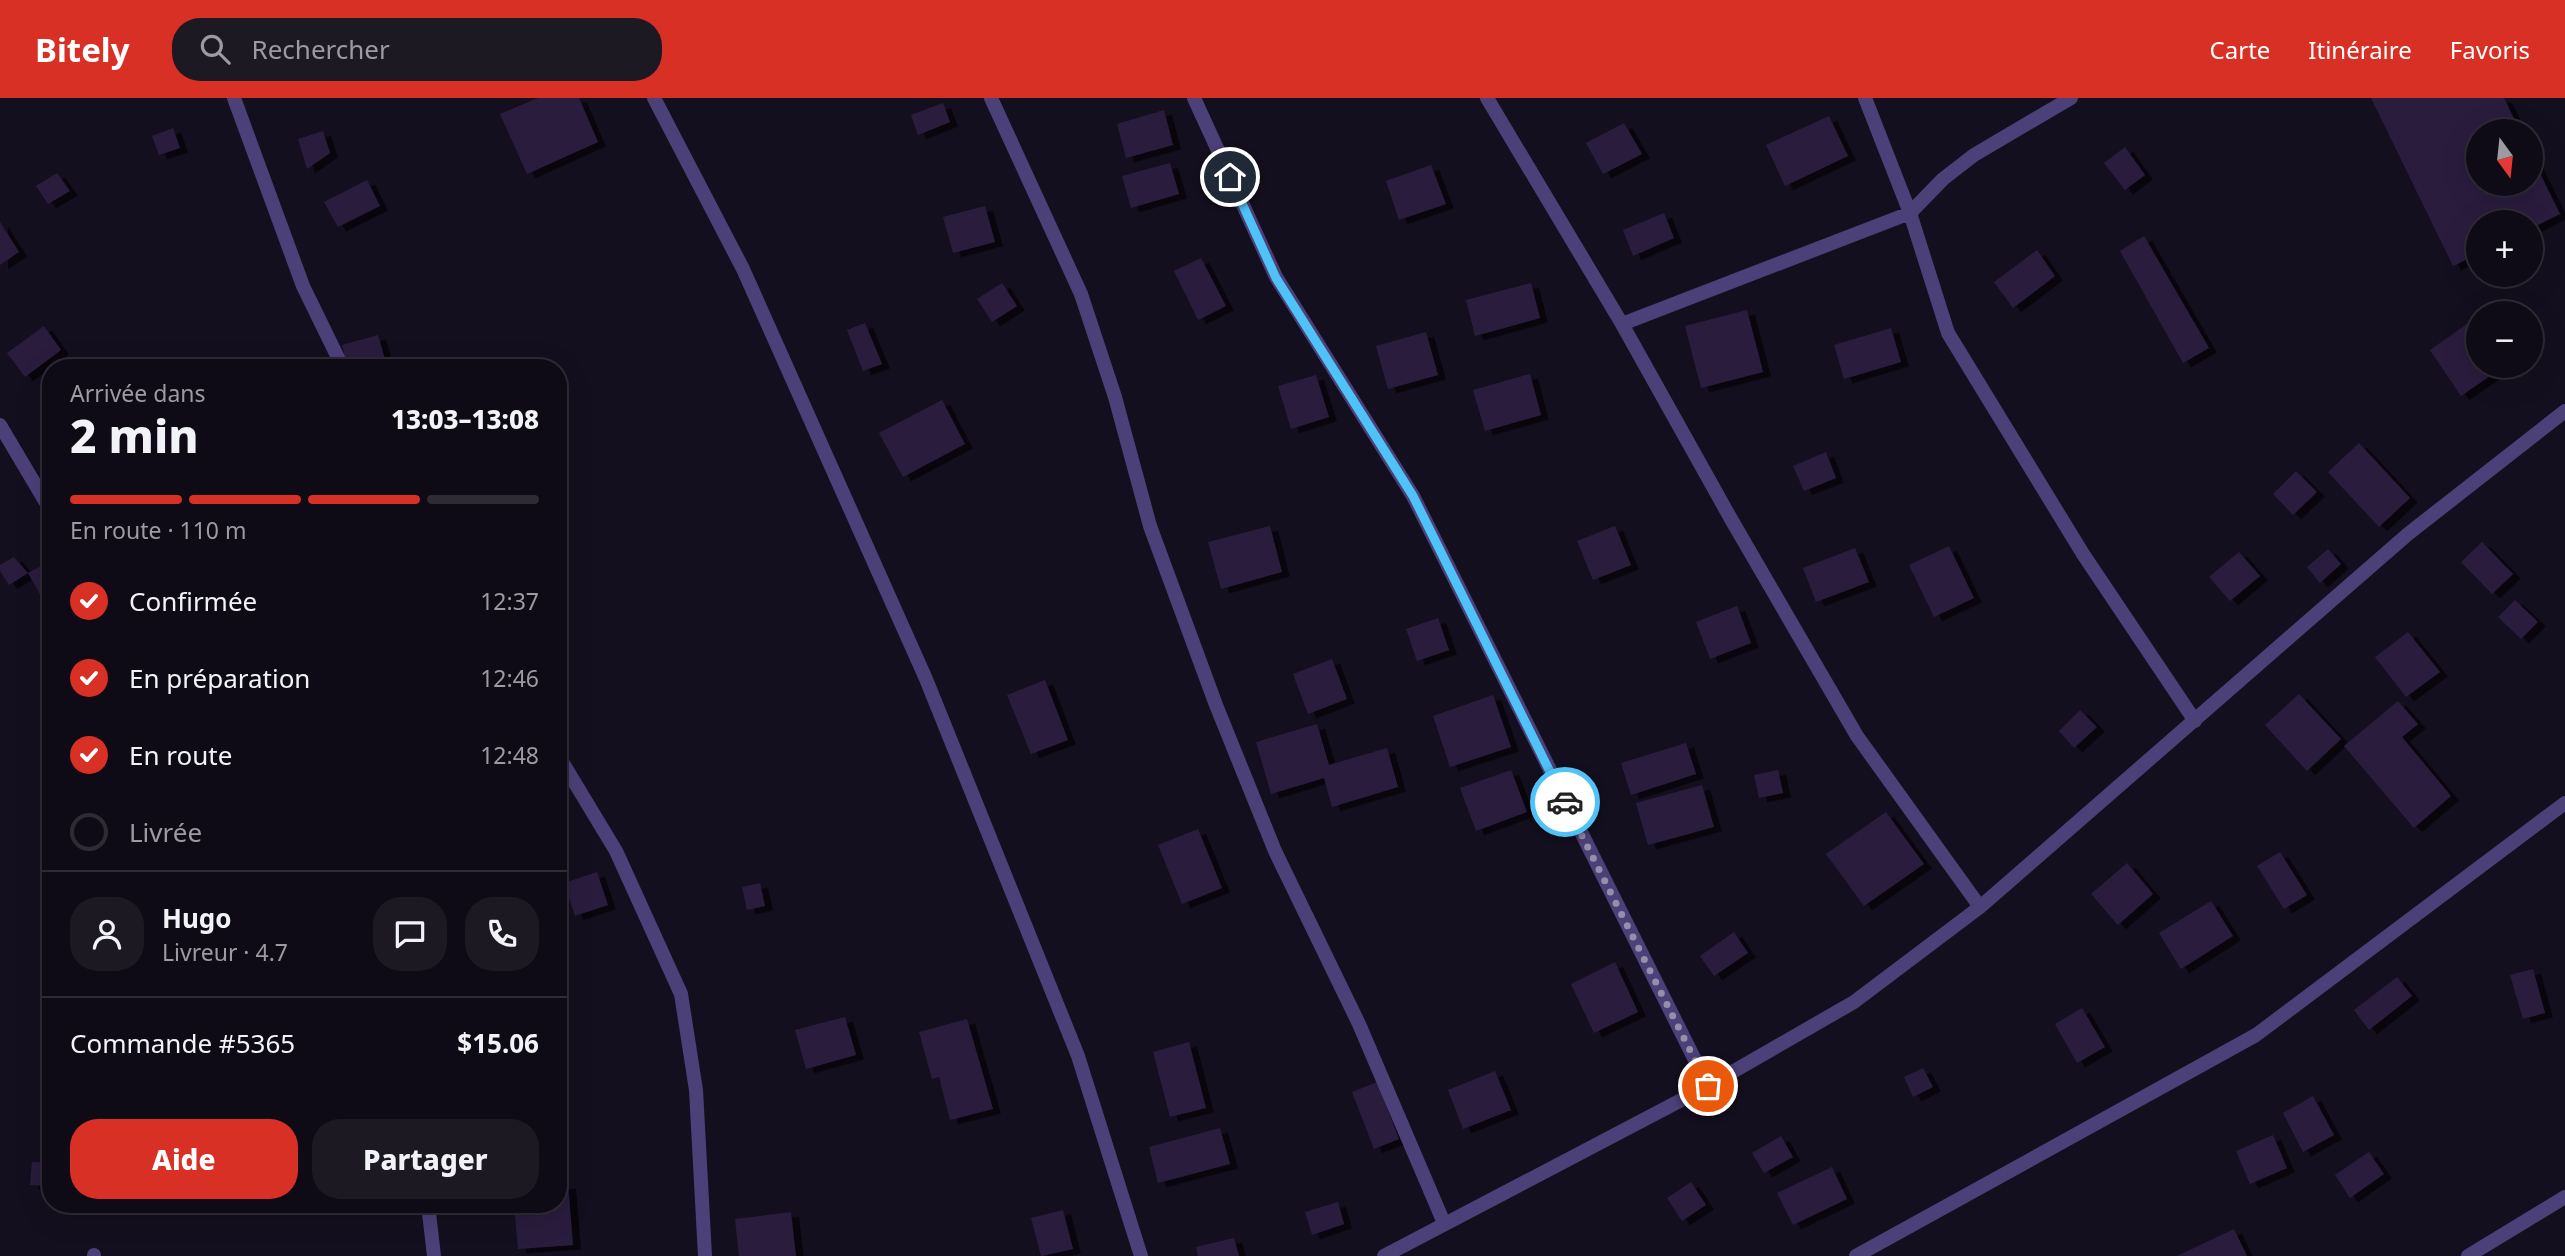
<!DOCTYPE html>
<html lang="fr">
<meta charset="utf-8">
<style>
:root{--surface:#0f0b16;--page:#1d1923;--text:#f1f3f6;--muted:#9b9ba1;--line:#2f2b35;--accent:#d93025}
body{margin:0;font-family:"Noto Sans",sans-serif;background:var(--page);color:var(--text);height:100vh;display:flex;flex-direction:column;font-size:26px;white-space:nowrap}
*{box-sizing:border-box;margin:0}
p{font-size:23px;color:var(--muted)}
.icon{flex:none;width:38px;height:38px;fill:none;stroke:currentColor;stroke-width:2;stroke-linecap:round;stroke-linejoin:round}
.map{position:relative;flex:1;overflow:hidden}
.side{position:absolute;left:42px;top:261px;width:525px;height:854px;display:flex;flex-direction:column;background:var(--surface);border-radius:28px;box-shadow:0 7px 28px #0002,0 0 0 2px var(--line)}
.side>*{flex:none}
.needle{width:46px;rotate:165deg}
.buttons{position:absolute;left:2466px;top:21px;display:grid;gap:14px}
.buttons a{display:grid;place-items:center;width:77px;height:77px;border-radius:50%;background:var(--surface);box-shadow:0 7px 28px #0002,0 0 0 2px var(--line);font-size:35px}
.pin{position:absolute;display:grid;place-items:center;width:60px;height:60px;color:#fff;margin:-30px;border:4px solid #fff;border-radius:50%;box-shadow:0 2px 7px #0007}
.courier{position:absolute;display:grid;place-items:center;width:70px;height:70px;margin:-35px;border:5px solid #4fc3f7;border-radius:50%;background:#fff;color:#222;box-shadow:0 2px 9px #0007}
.headline em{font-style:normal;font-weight:800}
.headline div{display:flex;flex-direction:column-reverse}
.headline{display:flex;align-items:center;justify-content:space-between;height:119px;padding:0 28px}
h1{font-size:46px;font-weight:800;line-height:52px}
.bar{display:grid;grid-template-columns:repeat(4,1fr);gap:10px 7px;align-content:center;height:84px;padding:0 28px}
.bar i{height:9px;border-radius:5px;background:var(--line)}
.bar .selected{background:var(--accent)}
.bar p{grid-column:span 4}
.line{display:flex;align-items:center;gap:18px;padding:0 28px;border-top:2px solid var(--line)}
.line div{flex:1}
.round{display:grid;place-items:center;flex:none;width:74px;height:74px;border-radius:28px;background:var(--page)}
ol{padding:0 28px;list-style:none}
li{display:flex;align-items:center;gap:21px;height:77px}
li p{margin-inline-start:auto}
li .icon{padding:7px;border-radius:50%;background:var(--accent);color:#fff;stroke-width:4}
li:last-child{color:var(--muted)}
li i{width:38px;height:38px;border:4px solid var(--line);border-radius:50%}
.primary-button{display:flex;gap:14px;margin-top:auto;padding:14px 28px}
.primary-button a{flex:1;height:80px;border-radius:28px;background:var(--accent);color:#fff;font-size:28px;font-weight:800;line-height:80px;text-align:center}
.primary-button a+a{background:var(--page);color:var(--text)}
header{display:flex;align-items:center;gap:42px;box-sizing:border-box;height:98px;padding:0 35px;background:var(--accent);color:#fff}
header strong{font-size:33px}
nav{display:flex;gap:38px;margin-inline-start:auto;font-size:24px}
.search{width:490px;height:63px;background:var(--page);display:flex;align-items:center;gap:18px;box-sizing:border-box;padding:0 24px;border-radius:28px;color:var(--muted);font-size:26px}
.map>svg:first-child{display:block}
.building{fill:#2a1d3d;filter:url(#shadow)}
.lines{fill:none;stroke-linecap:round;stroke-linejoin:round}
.minor{stroke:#4c4078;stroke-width:14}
.done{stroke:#978eac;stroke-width:7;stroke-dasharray:0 12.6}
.route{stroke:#4fc3f7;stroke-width:9}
</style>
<header>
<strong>Bitely</strong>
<div class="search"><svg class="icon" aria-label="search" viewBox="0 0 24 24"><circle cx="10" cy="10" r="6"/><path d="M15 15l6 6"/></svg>Rechercher</div>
<nav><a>Carte</a><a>Itinéraire</a><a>Favoris</a></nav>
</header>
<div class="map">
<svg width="2565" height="1158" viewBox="0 0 2565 1158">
<defs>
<filter id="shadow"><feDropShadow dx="8" dy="4.5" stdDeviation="0" flood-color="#0009"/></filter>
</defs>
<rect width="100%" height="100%" fill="#140f1e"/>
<!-- building -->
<path class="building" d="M538 0H579L598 44 527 76 500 16Z
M2371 0H2504L2520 33H2478V86H2530V55L2560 116 2530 131V124H2478V156L2453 168Z
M943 5 950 24 918 37 911 17Z
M1164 12 1173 47 1126 60 1117 26Z
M1829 18 1848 58 1785 88 1766 47Z
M1624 25 1642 56 1603 76 1586 45Z
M173 30 180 50 159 57 152 38Z
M323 33 330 55 307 71 298 41Z
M2125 49 2145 77 2125 92 2104 65Z
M1170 65 1179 96 1131 110 1122 78Z
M1431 67 1446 106 1399 122 1386 83Z
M57 75 70 93 48 106 36 88Z
M367 82 380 108 338 129 324 104Z
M985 108 995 144 953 155 943 119Z
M1664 115 1674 140 1633 158 1623 132Z
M0 124 19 154 0 167Z
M2144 138 2209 250 2183 265 2120 153Z
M2037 152 2055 178 2013 210 1994 184Z
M1201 160 1226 208 1198 222 1174 173Z
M1002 185 1017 208 992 224 977 201Z
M1531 185 1540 220 1475 238 1466 202Z
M1747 212 1763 274 1701 290 1685 228Z
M865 225 882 266 863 273 847 232Z
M2467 226 2478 241V268H2497L2500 271 2461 298 2430 252Z
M44 228 61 252 25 279 7 255Z
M1891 230 1901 264 1844 281 1834 247Z
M1426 234 1438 277 1388 291 1376 248Z
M378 237 387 268 348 270 342 247Z
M261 262 263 270H237V269Z
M1530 276 1541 317 1485 333 1473 292Z
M1316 277 1329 319 1291 331 1278 288Z
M942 302 965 346 903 379 879 335Z
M2359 345 2410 400 2379 429 2328 374Z
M1826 354 1836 380 1804 393 1793 368Z
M2296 373 2317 394 2293 417 2273 396Z
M1270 428 1282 474 1221 491 1208 444Z
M1615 428 1631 467 1593 482 1577 443Z
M2482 444 2513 476 2492 496 2461 464Z
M1949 448 1974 500 1934 519 1909 467Z
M1855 450 1869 484 1816 504 1803 470Z
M2328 451 2341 466 2320 485 2307 469Z
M2239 454 2260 478 2230 503 2209 479Z
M14 459 28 475 45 466 51 475V490L40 496 28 475 9 487 0 473V467Z
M2515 502 2538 524 2521 541 2498 519Z
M1737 508 1751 545 1710 561 1696 524Z
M1438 520 1449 552 1417 563 1406 531Z
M2408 534 2440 574 2406 599 2375 559Z
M1332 561 1347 601 1308 616 1293 576Z
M1045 582 1068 642 1031 656 1007 597Z
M2299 596 2341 641 2307 673 2265 627Z
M1493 597 1511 649 1450 669 1433 618Z
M2398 603 2418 626 2402 639 2451 698 2414 730 2344 648Z
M2080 612 2097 629 2074 650 2059 633Z
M1317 626 1329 667 1387 650 1398 689 1332 709 1324 680 1271 696 1256 644Z
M1686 645 1696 676 1631 697 1621 665Z
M1511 672 1527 714 1476 733 1460 690Z
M1778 672 1783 695 1759 700 1754 677Z
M1702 687 1714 729 1648 747 1636 705Z
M1886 714 1924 766 1864 808 1826 756Z
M1198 731 1222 790 1182 806 1158 747Z
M2280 754 2307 797 2284 811 2257 768Z
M2127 765 2153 796 2118 827 2091 796Z
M597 774 608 807 575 818 564 785Z
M760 785 765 808 747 812 742 789Z
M2211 803 2233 838 2181 871 2159 835Z
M1734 834 1748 855 1714 878 1700 858Z
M1615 864 1638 914 1594 935 1571 886Z
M2533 871 2545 915 2523 921 2510 877Z
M2397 879 2412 898 2369 932 2354 912Z
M2082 910 2105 949 2077 965 2055 926Z
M845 919 856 957 806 971 795 932Z
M967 921 993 1011 950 1022 939 979 932 981 919 934Z
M1189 944 1206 1010 1170 1019 1153 954Z
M1923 970 1933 989 1913 999 1904 979Z
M1495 973 1511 1012 1463 1031 1448 992Z
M1377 984 1399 1041 1374 1051 1352 994Z
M2313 998 2334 1037 2303 1054 2283 1015Z
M1220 1030 1230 1066 1158 1085 1149 1049Z
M2273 1037 2287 1070 2250 1086 2236 1053Z
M1781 1038 1793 1059 1764 1075 1752 1055Z
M2369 1054 2384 1076 2350 1100 2335 1077Z
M32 1064 51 1065V1088L30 1087Z
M1832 1069 1847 1101 1793 1127 1777 1095Z
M1691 1084 1706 1107 1682 1123 1667 1100Z
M568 1086 573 1147 518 1151 514 1106H558V1087Z
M1338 1104 1344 1126 1312 1137 1305 1114Z
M1063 1112 1073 1151 1041 1158 1031 1120Z
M791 1114 796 1158H739L735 1121Z
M2234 1131 2247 1158H2177Z
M1234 1140 1239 1158H1198L1196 1149Z"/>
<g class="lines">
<!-- minor -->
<path class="minor" d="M234 0 303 188 343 270
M654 0 743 171 926 581 1078 958 1141 1158
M991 0 1081 196 1115 299 1150 428 1216 607 1275 753 1359 926 1444 1125
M1194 0 1276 179 1413 398 1708 988
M1487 0 1622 226 1731 421 1857 638 1980 809
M1865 0 1910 115 1948 235 2083 456 2195 623
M1622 226 1910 115 1943 81 1974 57 2071 0
M0 327 51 413
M558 657 616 753 681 896 696 992 705 1158
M428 1106 434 1158
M94 1158V1157
M1384 1158 1708 988 1854 904 1980 809 2408 436 2565 313
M1856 1158 2256 937 2565 705
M2468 1158 2565 1099"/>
</g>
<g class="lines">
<!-- done -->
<path class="done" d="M1565 704 1708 988"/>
<!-- route -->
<path class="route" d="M1230 79 1276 180 1413 398 1565 704"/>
</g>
</svg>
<div class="buttons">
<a><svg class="needle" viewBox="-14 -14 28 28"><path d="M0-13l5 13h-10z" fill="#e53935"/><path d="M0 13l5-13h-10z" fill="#9b9ba1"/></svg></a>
<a>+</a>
<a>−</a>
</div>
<div class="pin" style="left:1708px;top:988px;background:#ea580c"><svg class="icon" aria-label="bag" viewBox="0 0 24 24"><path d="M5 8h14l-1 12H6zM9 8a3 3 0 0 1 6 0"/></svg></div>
<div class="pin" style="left:1230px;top:79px;background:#1f2937"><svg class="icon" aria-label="home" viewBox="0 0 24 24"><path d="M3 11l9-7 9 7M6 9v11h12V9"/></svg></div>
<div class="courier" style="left:1565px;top:704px"><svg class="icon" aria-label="car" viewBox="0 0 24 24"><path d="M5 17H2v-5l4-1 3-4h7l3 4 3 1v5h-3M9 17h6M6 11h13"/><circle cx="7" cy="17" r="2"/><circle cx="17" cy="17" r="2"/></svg></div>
<section class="side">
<div class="headline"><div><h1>2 min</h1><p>Arrivée dans</p></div><em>13:03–13:08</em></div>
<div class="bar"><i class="selected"></i><i class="selected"></i><i class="selected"></i><i></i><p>En route · 110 m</p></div>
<ol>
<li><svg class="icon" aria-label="check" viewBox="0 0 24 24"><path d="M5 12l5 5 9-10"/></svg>Confirmée<p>12:37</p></li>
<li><svg class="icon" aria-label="check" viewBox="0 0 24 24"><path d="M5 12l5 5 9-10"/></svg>En préparation<p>12:46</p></li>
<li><svg class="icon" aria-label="check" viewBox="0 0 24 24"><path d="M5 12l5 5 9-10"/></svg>En route<p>12:48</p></li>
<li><i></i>Livrée</li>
</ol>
<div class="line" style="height:126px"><a class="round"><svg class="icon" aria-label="person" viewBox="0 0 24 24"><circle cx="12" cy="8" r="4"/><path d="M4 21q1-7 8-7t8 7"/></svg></a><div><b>Hugo</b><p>Livreur · 4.7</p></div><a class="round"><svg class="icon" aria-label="chat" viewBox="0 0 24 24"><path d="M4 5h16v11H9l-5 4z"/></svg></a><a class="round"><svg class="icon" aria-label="phone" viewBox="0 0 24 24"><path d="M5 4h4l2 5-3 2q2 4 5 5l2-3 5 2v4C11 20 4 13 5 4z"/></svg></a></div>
<div class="line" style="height:91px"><div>Commande #5365</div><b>$15.06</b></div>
<div class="primary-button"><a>Aide</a><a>Partager</a></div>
</section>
</div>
